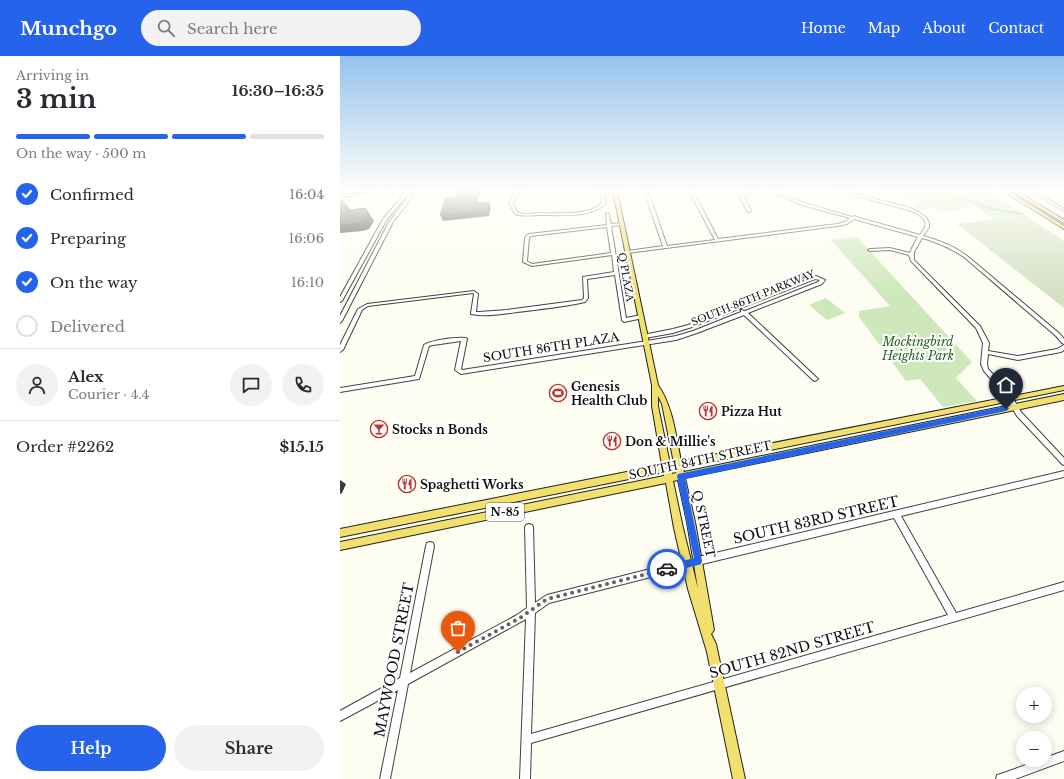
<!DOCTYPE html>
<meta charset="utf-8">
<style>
:root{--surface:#fff;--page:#f2f2f3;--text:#2b2b33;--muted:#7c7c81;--line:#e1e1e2;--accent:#2563eb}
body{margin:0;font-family:"Libre Baskerville",serif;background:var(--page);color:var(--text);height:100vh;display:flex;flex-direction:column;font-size:15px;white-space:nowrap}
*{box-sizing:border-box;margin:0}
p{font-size:13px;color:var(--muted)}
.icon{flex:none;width:22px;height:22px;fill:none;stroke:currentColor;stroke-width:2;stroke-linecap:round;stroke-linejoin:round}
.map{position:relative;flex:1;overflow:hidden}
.drawer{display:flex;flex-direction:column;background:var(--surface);width:340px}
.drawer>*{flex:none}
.tools{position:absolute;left:676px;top:631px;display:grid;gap:8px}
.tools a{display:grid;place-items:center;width:36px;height:36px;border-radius:50%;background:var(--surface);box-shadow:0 2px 10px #0003;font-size:20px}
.pin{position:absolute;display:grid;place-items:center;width:34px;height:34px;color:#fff;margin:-41px -17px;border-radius:50% 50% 50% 0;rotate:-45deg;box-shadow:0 0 4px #0007}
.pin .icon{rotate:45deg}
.courier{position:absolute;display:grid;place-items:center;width:40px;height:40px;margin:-20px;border:3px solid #2563eb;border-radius:50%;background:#fff;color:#222;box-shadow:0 1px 5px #0007}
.summary em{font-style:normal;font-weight:700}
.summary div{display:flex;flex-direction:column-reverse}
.summary{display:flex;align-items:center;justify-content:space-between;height:68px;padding:0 16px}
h1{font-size:26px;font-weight:700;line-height:30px}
.bar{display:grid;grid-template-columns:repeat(4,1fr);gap:6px 4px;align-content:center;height:48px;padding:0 16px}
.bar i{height:5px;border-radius:3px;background:var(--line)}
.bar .active{background:var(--accent)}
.bar p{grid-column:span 4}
.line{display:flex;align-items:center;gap:10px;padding:0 16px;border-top:1px solid var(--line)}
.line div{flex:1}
.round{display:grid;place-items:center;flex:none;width:42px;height:42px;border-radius:21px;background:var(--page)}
ol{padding:0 16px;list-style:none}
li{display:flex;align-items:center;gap:12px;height:44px}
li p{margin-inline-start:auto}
li .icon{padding:4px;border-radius:50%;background:var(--accent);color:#fff;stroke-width:4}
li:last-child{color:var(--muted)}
li i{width:22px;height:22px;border:2px solid var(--line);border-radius:50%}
.cta{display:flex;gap:8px;margin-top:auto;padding:8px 16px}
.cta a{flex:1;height:46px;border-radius:24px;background:var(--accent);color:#fff;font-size:16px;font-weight:700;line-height:46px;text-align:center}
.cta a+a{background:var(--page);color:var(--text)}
header{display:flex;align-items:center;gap:24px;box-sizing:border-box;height:56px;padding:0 20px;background:var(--accent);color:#fff}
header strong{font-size:19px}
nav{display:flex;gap:22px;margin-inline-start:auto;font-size:14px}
.search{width:280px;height:36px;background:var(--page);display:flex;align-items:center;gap:10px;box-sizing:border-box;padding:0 14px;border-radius:22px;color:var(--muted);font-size:15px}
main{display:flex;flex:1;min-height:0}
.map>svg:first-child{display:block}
.green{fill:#cee8bc}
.cemetery{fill:#d4e0c3}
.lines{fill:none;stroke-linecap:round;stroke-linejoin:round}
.stream{stroke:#4385c8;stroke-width:1}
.minor-casing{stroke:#424242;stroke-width:2}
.major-casing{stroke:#202020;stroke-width:2}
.minor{fill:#fff;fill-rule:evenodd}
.major{fill:#f2e06e;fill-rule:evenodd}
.shaded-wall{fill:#3d3935}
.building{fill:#57524c;stroke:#3d3935}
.route{fill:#2563eb}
.done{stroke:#63625e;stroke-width:4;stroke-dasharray:0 7.2}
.labels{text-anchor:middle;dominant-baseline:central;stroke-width:4;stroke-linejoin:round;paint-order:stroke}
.far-street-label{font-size:10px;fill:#0f0f0f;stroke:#fff}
.shield{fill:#fff;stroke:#575757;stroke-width:1}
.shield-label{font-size:11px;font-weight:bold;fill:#0f0f0f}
.park-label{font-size:12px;font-style:italic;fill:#286522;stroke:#fff}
.street-label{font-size:12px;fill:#0f0f0f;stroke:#fff}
.poi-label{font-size:12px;font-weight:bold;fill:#0f0f0f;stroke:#fff;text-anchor:start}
.near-street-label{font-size:14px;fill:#0f0f0f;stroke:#fff}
</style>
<header>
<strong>Munchgo</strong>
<div class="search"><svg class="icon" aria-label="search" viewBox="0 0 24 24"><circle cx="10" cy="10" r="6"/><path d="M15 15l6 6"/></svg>Search here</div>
<nav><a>Home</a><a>Map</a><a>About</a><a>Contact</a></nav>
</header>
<main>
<section class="drawer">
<div class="summary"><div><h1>3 min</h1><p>Arriving in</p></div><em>16:30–16:35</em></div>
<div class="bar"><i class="active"></i><i class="active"></i><i class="active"></i><i></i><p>On the way · 500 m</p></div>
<ol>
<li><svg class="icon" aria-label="check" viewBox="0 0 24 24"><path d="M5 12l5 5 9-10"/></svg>Confirmed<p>16:04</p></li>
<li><svg class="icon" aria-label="check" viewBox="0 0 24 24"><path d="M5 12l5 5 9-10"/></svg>Preparing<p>16:06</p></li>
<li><svg class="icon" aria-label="check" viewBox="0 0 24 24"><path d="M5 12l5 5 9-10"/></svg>On the way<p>16:10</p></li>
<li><i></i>Delivered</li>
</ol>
<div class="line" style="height:72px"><a class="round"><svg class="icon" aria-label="person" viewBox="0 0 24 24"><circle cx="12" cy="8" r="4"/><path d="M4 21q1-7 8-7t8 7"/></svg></a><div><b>Alex</b><p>Courier · 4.4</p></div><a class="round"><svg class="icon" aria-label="chat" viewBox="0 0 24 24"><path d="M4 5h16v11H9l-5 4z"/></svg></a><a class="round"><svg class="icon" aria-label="phone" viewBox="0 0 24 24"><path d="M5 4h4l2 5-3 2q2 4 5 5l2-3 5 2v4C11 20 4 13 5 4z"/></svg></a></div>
<div class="line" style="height:52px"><div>Order #2262</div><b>$15.15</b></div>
<div class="cta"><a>Help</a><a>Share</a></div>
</section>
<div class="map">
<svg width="724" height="723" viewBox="0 0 724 723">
<rect width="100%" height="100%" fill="#fefdf2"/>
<!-- green -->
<path class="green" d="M539 135H647L685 159 654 163 637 151 601 156 592 151 579 155 573 152 582 146Z
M517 181 632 306 616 322 637 345 603 351 580 323 566 325 519 261V255L550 250 491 184Z
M486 242 505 257 487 264 469 249Z"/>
<!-- cemetery -->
<path class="cemetery" d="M685 159 724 185V252L617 168Z"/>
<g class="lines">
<!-- stream -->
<path class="stream" d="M567 135 615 140 653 153 683 158"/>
<defs>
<path id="minor" d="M37 135H51L0 141V139Z
M67 135H74L70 144 53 166 2 265 0 267V260L49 166 66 144 70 136 47 163 2 245 0 246V241L43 163Z
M176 135H180L173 147 177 156 183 158C189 158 195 157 201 157 220 157 248 160 262 147L260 135H264L266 147C252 162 222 159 203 159 193 159 184 161 175 158L169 147Z
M304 135H308L327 190 375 184 349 135H353L378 183 497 168 505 166 510 162 462 149 429 135H434L464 147 512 161 515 160 516 161 580 179C581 177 584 174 585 171 588 161 574 156 568 154L498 135H505L570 152 580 157 586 161 589 167V171L583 180C599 184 613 190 626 199L720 278 724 283V288L722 287 716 280 624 201C610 192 597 186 582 182L574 196V204L640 270 649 287 648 295 678 300 717 293 724 289V294L721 296 678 304 648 298 647 308 648 313 668 334 681 356 724 402V409L722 408 677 360 664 338 644 315 641 308 643 287 636 272 571 205 569 199 550 194 530 195 528 194 530 193 550 192 570 197 572 192 578 181 514 163 507 168 497 170 287 197 286 196 288 195 323 190Z
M414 135H420L406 140 404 142 411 155 408 156 400 142 404 138Z
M690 135H695L724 153V155Z
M266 157 269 158 271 168 282 167 284 168 282 169 271 170 286 262 301 259 303 261V262L284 266 282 264 275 219 247 223 248 242 245 246C223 251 200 253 177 256 163 258 146 261 131 258V257L134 238 133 237 28 250 22 254 3 294 0 296V289L18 253 27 248 134 235 138 238 136 256H139L167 254 242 244 244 242 243 221 274 216 272 199 192 210 183 206 185 182 188 178H189L267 169ZM267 171 271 197 192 208 187 205 189 182 190 180Z
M476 220 485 224 482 228 408 257 477 322 478 323 475 325 473 324 404 259 357 277 336 284 121 318 115 314 121 285 93 289 89 290 79 323 0 336V332L75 320 84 289C91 284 117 281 126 282L127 283 121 313 122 314 307 285 336 280 353 275 401 256V254L405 255 478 226 480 224 475 223 352 271 333 277 305 282 303 281V279L333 273 348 269Z
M724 415V421L561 460 616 557 724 526V534L191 687 190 723H180L186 563 68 628 50 723H40L58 634 0 665V655L60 622 86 490 87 487 90 486 93 487 94 490 70 617 177 559 187 552 185 471 186 469 189 468 192 469 193 471 195 547 207 539 358 501ZM554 462 608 559 191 678 195 557 209 547 358 509Z
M724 695V705L675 723H656L657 719 661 718 699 704H705V702Z"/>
<path id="major" d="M273 135H277L318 329C333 351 336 380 341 405L724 330V334L343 412 344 416 724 338V344L345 422 355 466 374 574 371 578 376 588 405 723H393L367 596 348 533 334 472 326 427 0 494V486L324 420V416L0 481V473L322 409 312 350V329ZM318 340 322 348 334 407 330 408 318 350ZM336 413V417L332 418 331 414ZM338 424 347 466 358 533 343 472 333 425Z
M663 135H668L724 170V173Z
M672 135H677L724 164V167Z"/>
</defs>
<!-- minor casing -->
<use href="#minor" class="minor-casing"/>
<!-- major casing -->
<use href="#major" class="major-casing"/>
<!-- minor -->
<use href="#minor" class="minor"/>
<!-- major -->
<use href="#major" class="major"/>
</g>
<!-- shaded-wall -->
<path class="shaded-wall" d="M136 135 140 136 135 152 133 147Z
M149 146 151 151 149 160 103 165 100 159Z
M29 157 34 165 29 173 23 175 0 177V169Z
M0 424 6 428 2 437 0 438Z"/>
<!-- building -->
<path class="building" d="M117 135H136L133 147 149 146 147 155 100 159 106 142 116 141Z
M2 144 10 154 25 152 29 157 24 165 18 167 0 169V145Z"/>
<!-- sky -->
<linearGradient id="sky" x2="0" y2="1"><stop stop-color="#95c2ed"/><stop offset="0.57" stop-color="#fffef9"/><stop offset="1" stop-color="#fffef9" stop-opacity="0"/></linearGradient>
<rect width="724" height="236" fill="url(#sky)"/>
<!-- route -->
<path class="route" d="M666 350 669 353 666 355 345 423 362 505 361 508 358 509 327 517 324 516 323 513 324 510 354 502 337 420 338 418Z"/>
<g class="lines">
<!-- done -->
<path class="done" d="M118 596 180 562 207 543 327 513"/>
</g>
<!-- icons -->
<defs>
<symbol id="stadium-ring" viewBox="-11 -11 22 22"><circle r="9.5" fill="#fff" stroke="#ba352d" stroke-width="1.5"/><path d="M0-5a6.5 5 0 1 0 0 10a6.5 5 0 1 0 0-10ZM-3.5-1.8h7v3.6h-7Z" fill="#ba352d"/></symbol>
<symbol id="restaurant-ring" viewBox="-11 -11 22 22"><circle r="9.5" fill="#fff" stroke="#ba352d" stroke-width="1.5"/><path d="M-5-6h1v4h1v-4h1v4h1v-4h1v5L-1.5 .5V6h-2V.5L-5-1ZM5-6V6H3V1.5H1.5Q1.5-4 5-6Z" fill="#ba352d"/></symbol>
<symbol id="bar-ring" viewBox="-11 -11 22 22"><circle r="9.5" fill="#fff" stroke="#ba352d" stroke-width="1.5"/><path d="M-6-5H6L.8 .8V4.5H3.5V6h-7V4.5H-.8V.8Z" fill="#ba352d"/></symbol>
</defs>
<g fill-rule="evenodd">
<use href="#stadium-ring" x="208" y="327" width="20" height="20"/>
<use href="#restaurant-ring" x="358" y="345" width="20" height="20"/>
<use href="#bar-ring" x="29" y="363" width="20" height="20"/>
<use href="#restaurant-ring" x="262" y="375" width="20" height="20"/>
<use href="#restaurant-ring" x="57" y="418" width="20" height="20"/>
</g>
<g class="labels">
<!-- far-street labels -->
<g class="far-street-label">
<text transform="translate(286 221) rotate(80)">Q PLAZA</text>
<text transform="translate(413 242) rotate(-22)">SOUTH 86TH PARKWAY</text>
</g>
<!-- shield labels -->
<rect class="shield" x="146" y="447" width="38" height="18" rx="3"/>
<g class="shield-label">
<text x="165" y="456">N-85</text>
</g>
<!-- park labels -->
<g class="park-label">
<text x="578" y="285">Mockingbird<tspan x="578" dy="14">Heights Park</tspan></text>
</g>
<!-- street labels -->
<g class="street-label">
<text transform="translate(211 291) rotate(-9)">SOUTH 86TH PLAZA</text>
<text transform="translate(360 404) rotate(-12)">SOUTH 84TH STREET</text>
<text transform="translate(364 468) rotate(78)">Q STREET</text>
</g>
<!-- poi labels -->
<g class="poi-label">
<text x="231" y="330">Genesis<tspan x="231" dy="14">Health Club</tspan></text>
<text x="381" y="355">Pizza Hut</text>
<text x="52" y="373">Stocks n Bonds</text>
<text x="285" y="385">Don &amp; Millie's</text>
<text x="80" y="428">Spaghetti Works</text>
</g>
<!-- near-street labels -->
<g class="near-street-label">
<text transform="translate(476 464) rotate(-13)">SOUTH 83RD STREET</text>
<text transform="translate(452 594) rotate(-16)">SOUTH 82ND STREET</text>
<text transform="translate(54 604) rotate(-79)">MAYWOOD STREET</text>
</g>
</g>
</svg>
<div class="tools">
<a>+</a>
<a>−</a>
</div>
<div class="pin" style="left:118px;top:596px;background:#ea580c"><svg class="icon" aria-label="bag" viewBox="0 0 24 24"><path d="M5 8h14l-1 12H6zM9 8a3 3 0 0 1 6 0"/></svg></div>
<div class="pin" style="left:666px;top:353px;background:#1f2937"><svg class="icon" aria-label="home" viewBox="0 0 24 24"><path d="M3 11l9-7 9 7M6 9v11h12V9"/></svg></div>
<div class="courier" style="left:327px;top:513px"><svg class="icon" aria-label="car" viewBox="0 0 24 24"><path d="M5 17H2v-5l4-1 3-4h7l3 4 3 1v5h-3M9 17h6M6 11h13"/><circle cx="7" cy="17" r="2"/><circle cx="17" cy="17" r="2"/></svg></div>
</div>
</main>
